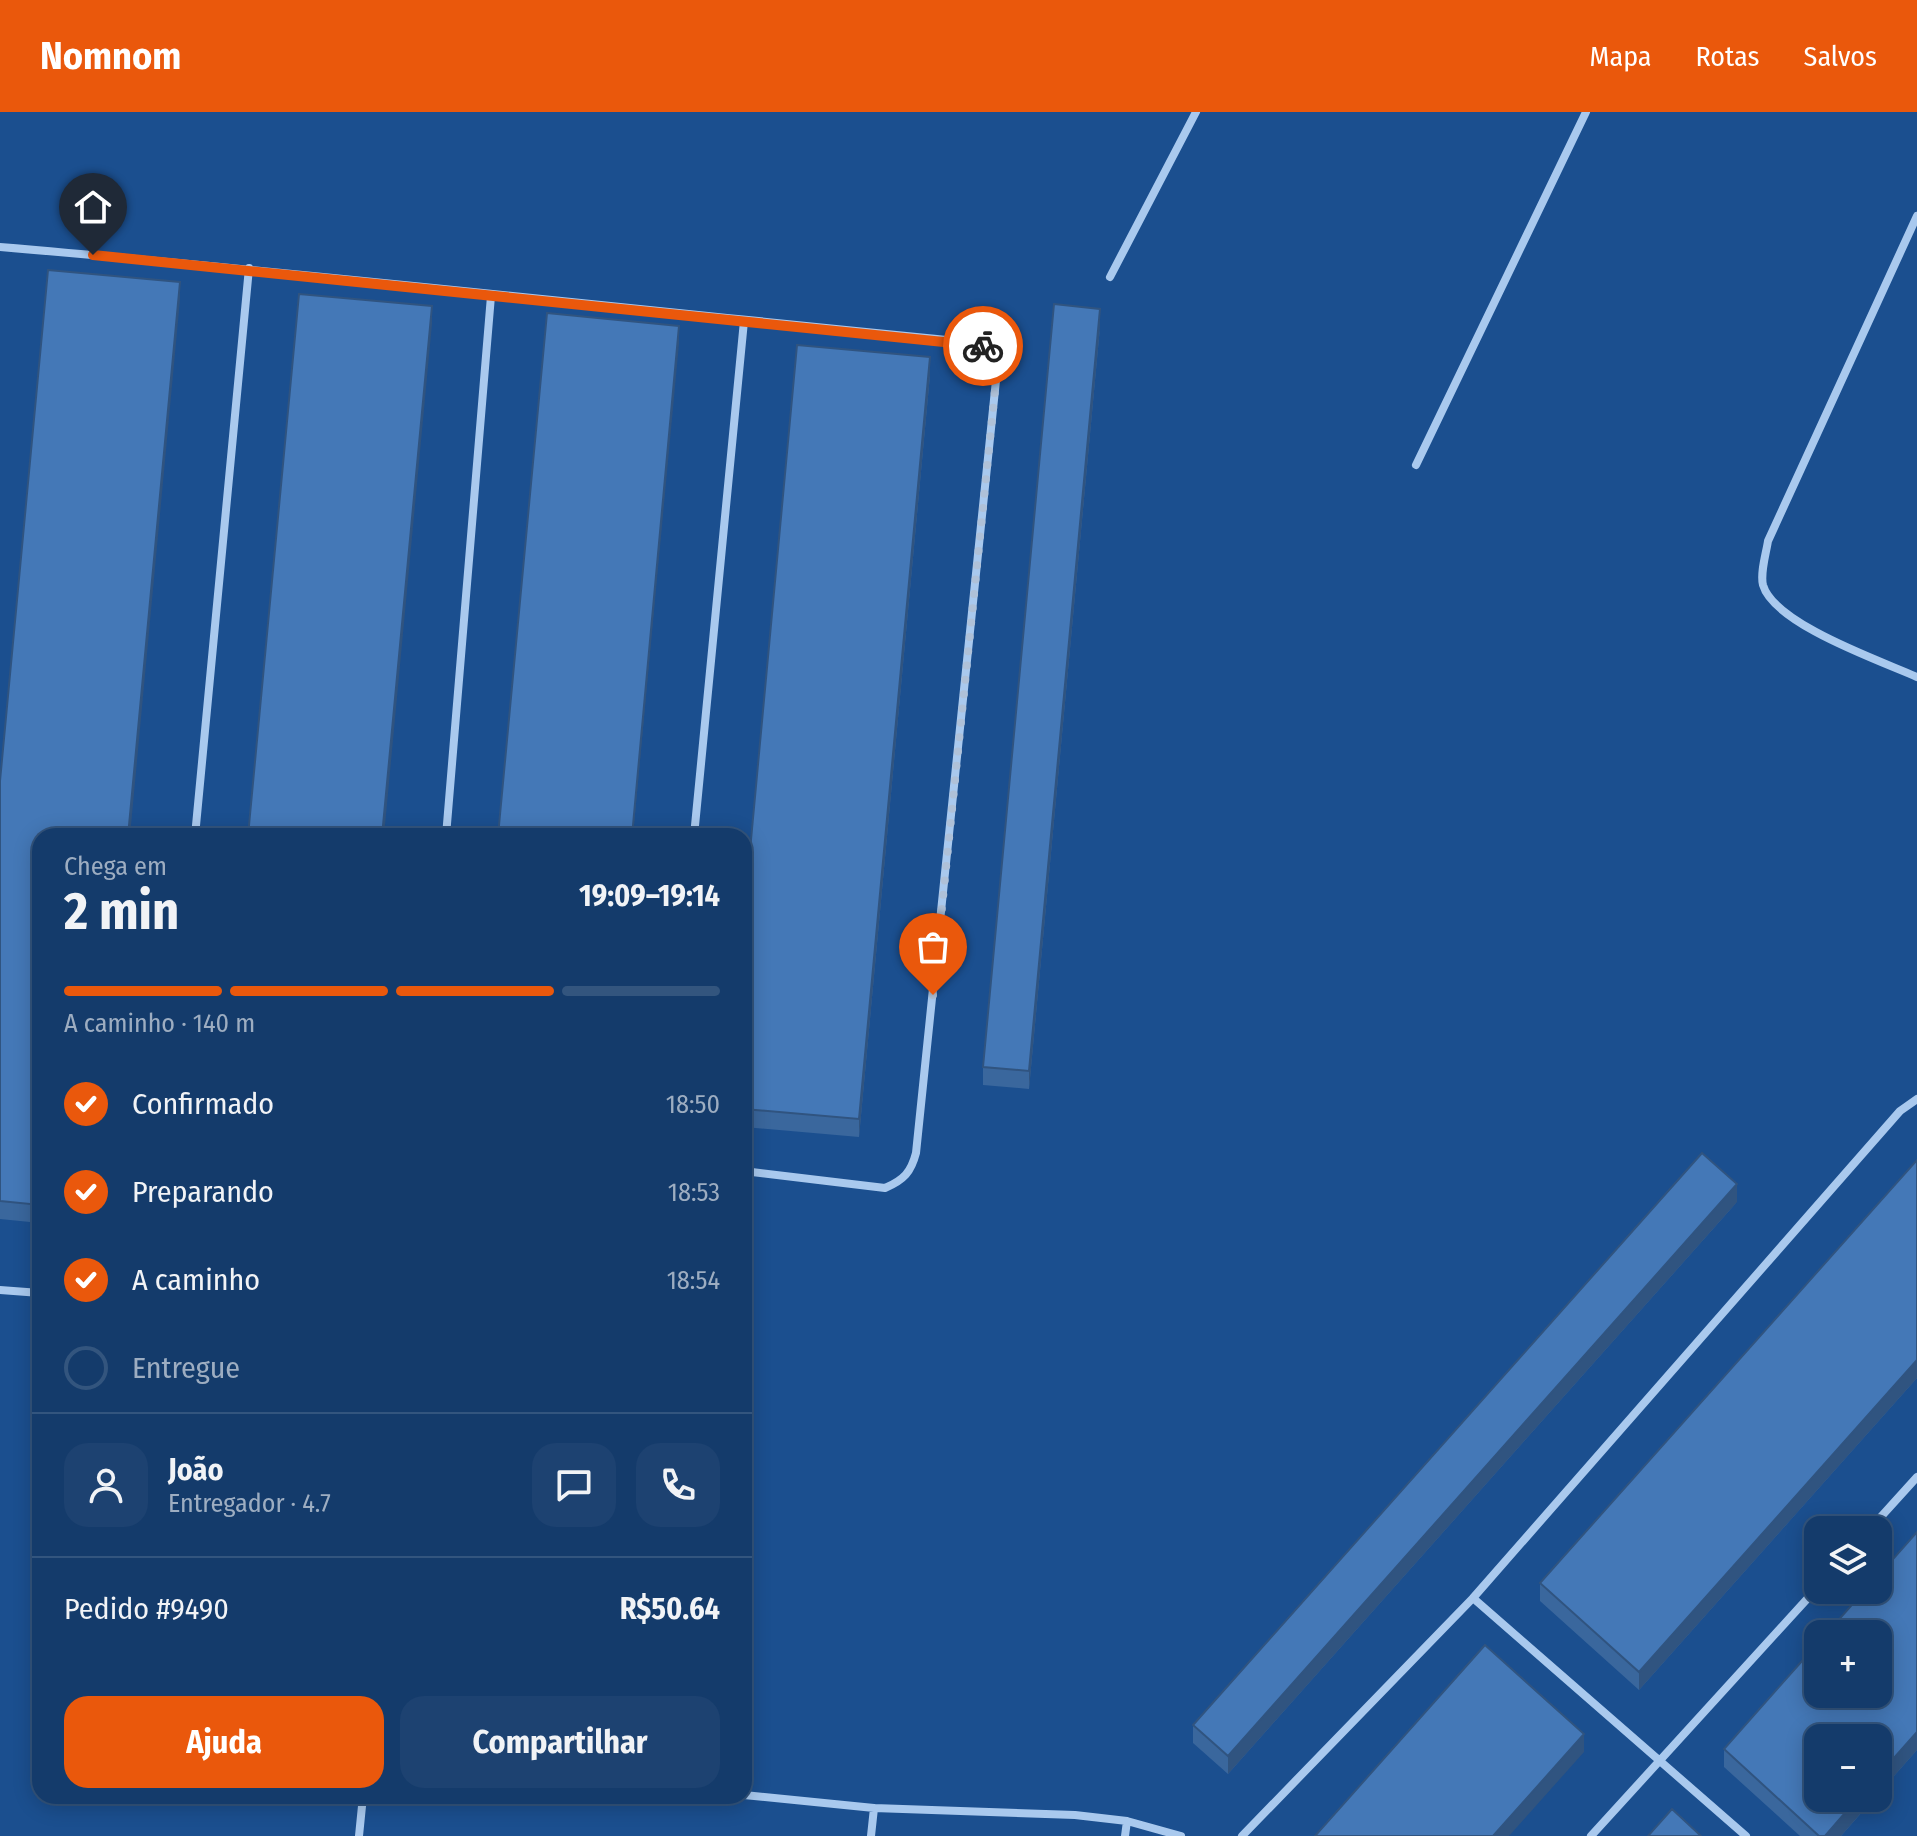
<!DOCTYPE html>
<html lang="pt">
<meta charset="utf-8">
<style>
:root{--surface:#143b6b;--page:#1d4271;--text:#f1f3f6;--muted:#9dadc1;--line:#33557e;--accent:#ea580c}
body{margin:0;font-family:"Fira Sans Condensed",sans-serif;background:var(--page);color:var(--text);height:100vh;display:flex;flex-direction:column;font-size:30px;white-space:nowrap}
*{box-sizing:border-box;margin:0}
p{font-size:26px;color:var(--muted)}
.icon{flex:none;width:44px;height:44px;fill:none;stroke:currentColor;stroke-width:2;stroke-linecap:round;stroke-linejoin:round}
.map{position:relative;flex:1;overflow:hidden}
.details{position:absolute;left:32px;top:716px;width:720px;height:976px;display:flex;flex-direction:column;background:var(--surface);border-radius:24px;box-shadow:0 4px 20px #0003,0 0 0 2px var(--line)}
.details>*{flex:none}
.tools{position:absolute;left:1804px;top:1404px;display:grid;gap:16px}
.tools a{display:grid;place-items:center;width:88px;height:88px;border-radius:16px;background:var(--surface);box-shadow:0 4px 20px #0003,0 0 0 2px var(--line);font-size:40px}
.pin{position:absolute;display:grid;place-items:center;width:68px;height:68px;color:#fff;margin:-82px -34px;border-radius:50% 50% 50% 0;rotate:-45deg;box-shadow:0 0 8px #0007}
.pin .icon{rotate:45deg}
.courier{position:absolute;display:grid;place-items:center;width:80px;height:80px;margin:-40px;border:6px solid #ea580c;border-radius:50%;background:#fff;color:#222;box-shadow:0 2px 10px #0007}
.overview em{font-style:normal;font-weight:700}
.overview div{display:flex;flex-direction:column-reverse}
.overview{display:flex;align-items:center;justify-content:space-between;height:136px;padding:0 32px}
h1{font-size:52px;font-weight:700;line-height:60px}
.bar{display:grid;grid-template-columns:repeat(4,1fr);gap:12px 8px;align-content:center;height:96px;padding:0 32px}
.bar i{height:10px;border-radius:6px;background:var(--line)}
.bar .selected{background:var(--accent)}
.bar p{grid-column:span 4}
.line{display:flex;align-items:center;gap:20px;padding:0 32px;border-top:2px solid var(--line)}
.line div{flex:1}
.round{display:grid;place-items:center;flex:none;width:84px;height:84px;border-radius:24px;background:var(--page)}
ol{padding:0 32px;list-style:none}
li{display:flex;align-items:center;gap:24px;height:88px}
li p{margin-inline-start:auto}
li .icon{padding:8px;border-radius:50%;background:var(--accent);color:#fff;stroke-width:4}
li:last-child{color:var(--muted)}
li i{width:44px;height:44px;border:4px solid var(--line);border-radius:50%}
.button{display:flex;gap:16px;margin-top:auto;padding:16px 32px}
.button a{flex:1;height:92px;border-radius:24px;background:var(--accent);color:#fff;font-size:32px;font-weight:700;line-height:92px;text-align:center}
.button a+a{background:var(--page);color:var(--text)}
header{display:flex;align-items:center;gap:48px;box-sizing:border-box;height:112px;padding:0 40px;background:var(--accent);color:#fff}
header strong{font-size:38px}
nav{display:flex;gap:44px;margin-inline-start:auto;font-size:28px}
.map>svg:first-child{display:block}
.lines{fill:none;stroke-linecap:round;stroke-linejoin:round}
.minor{stroke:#a9c9ee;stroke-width:8}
.wall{fill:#3a679d}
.shaded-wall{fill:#305480}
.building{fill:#4478b7;stroke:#305480;stroke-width:2}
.done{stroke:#afc1d8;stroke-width:8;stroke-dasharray:0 14.4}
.route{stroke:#ea580c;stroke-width:10}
</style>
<header>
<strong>Nomnom</strong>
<nav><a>Mapa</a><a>Rotas</a><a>Salvos</a></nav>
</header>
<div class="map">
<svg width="1917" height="1724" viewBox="0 0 1917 1724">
<rect width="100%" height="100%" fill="#1b4f8f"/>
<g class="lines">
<!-- minor -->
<path class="minor" d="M1917 104 1768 429C1766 442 1760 461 1763 473 1774 512 1881 549 1917 565
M0 135C323 162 646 199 969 230L983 233 998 249 916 1041C911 1060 904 1068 885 1076L744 1059
M1110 165 1196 0
M1416 353 1586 0
M195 724 249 156
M446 724 491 184
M694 724 744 209
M0 1178 40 1181
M1869 1418 1917 1365
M1473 1486 1746 1724
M744 1683 874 1696 1075 1703 1127 1709 1181 1724
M359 1724 363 1684
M871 1724 874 1696
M1125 1724 1127 1709
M1242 1724 1473 1486 1900 999 1917 987
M1591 1724 1818 1475"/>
</g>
<!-- wall -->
<path class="wall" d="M180 188 40 724V1111L0 1107V669Z
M1100 215 1029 977 983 973V955Z
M930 263 859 1025 744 1015V803Z
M1917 1048V1266L1639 1578 1540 1489V1471Z
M1737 1090 1228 1662 1193 1631V1613Z
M1917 1420V1638L1841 1724H1800L1724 1655V1637Z"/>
<!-- shaded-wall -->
<path class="shaded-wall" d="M180 170V188L130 724H128Z
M432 194V212L384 724H382Z
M1100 197V215L1029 977V959Z
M679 214V232L633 724H632Z
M930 245V263L859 1025V1007Z
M1737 1072V1090L1228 1662V1644Z
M1917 1248V1266L1639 1578V1560Z
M1917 1620V1638L1878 1682V1664Z
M1584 1622V1640L1509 1724H1493Z
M1858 1686H1874L1841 1724H1825Z"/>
<!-- building -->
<path class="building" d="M48 158 180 170 128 724H40V1093L0 1089V669Z
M299 182 432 194 382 724H248Z
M1054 192 1100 197 1029 959 983 955Z
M547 201 679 214 632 724H498Z
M797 233 930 245 859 1007 744 997V803Z
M1702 1041 1737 1072 1228 1644 1193 1613Z
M1917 1048V1248L1639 1560 1540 1471Z
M1917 1420V1620L1878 1664V1626H1818V1686H1858L1825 1724H1819L1724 1637 1818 1531V1582H1878V1522H1826L1865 1478H1878V1464Z
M1485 1533 1584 1622 1493 1724H1315Z
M1672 1697 1701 1724H1648Z"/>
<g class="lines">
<!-- done -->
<path class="done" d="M933 883 998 249 983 234"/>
<!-- route -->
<path class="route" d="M93 143 983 234"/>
</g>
</svg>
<div class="tools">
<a><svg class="icon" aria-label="layers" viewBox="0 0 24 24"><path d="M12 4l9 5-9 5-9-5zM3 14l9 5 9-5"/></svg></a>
<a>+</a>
<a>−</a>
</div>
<div class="pin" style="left:933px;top:883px;background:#ea580c"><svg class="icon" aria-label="bag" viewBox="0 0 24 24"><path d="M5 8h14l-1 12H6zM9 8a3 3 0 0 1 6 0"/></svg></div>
<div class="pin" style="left:93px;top:143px;background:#1f2937"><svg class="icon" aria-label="home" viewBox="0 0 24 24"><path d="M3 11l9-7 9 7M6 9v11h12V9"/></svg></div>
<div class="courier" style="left:983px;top:234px"><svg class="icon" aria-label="bike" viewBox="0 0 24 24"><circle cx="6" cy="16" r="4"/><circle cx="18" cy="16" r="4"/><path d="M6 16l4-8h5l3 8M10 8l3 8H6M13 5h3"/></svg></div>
<section class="details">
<div class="overview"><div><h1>2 min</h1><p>Chega em</p></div><em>19:09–19:14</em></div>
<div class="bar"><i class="selected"></i><i class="selected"></i><i class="selected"></i><i></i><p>A caminho · 140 m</p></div>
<ol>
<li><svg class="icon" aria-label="check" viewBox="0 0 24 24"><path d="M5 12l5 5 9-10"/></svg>Confirmado<p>18:50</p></li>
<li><svg class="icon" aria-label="check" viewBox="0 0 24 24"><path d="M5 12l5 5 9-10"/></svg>Preparando<p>18:53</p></li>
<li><svg class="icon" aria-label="check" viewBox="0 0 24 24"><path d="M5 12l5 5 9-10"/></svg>A caminho<p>18:54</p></li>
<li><i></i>Entregue</li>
</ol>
<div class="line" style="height:144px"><a class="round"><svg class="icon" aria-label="person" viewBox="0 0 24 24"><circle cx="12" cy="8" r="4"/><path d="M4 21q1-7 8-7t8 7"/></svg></a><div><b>João</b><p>Entregador · 4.7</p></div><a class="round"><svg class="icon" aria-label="chat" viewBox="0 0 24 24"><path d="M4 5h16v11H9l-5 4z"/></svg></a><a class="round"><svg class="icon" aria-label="phone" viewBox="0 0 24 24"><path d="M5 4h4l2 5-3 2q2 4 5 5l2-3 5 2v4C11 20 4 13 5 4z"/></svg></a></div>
<div class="line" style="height:104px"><div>Pedido #9490</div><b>R$50.64</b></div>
<div class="button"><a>Ajuda</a><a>Compartilhar</a></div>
</section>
</div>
